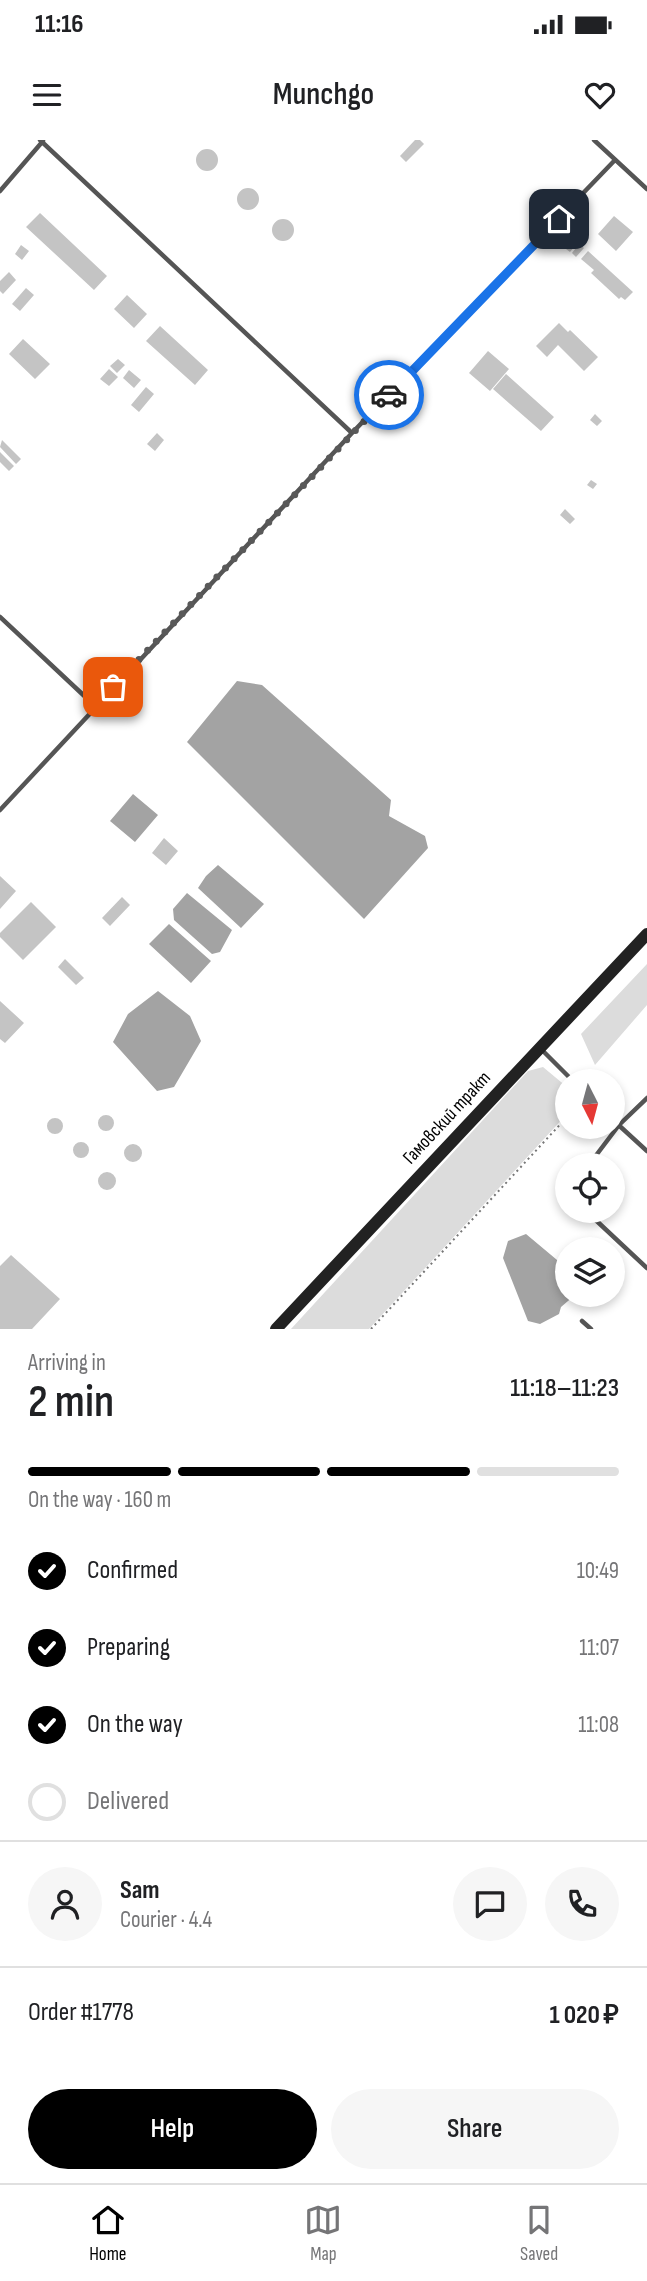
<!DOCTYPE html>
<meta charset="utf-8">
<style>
:root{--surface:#fff;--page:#f6f6f6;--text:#202124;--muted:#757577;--line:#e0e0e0;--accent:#000}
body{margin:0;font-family:"Sofia Sans Condensed",sans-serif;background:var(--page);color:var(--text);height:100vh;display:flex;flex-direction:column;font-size:26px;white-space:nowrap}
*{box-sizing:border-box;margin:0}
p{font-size:23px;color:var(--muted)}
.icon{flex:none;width:38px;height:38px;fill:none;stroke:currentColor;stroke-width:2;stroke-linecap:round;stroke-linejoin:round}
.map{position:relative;height:1189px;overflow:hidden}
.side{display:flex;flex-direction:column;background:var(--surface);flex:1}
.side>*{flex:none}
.needle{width:46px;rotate:174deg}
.controls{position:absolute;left:555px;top:929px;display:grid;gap:14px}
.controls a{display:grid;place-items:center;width:70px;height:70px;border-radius:50%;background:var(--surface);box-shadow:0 4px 10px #0003;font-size:35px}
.pin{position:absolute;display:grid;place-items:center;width:60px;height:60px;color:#fff;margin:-30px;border-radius:14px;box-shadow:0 4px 10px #0006}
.courier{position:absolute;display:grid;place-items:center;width:70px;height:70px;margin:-35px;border:5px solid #1a73e8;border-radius:50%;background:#fff;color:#222;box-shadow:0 2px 9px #0007}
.head em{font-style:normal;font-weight:600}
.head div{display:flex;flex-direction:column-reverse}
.head{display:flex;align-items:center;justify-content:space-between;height:119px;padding:0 28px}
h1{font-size:46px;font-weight:600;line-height:52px}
.bar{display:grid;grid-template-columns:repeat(4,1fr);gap:10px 7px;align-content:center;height:84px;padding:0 28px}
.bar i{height:9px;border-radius:5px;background:var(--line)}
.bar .selected{background:var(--accent)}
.bar p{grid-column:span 4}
.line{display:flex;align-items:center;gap:18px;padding:0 28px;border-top:2px solid var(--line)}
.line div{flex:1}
.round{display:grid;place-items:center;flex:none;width:74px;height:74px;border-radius:37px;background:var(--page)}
ol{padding:0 28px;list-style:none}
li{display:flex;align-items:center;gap:21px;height:77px}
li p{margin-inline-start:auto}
li .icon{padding:7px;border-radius:50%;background:var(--accent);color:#fff;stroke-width:4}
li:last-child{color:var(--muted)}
li i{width:38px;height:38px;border:4px solid var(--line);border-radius:50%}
.button{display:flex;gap:14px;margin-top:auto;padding:14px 28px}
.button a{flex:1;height:80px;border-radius:42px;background:var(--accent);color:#fff;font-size:28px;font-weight:600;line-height:80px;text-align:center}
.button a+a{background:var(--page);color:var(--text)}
.status{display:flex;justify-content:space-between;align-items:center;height:49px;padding:0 35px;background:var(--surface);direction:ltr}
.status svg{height:19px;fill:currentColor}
header{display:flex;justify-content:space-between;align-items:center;height:91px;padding:0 28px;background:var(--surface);font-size:32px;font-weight:600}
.menu{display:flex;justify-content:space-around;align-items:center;height:98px;border-top:2px solid var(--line);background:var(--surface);font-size:19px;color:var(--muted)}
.menu a{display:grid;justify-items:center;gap:4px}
.menu .selected{color:var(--accent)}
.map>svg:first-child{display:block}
.green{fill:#dcdcdc}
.water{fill:#a3a3a3}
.building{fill:#c4c4c4}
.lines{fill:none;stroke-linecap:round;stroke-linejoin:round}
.path{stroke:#777;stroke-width:2;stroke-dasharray:2 3.5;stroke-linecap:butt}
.lane{stroke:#555;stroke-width:4.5}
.secondary{stroke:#222;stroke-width:12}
.done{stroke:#595959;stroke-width:7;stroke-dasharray:0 12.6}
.route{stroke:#1a73e8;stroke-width:9}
.labels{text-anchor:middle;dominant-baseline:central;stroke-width:5;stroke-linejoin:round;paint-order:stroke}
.street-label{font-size:19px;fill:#000;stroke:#fff}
</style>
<div class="status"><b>11:16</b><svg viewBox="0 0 49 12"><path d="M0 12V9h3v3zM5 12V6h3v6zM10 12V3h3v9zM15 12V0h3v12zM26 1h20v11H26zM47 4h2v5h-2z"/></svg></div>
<header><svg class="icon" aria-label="menu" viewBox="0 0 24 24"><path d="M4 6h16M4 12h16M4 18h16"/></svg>Munchgo<svg class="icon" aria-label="heart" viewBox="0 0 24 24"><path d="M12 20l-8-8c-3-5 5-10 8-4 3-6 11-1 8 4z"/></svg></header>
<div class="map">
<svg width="647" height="1189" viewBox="0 0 647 1189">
<rect width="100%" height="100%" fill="#fff"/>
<!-- green -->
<path class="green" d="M647 824V865L595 925 581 894Z
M543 927 567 947V974L369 1189H291L528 931Z"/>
<!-- water -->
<path class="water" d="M237 541 262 545 391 660 389 676 425 696 428 708 364 779 187 602Z
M133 654 158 675 135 702 110 681Z
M218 725 264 764 241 788 198 748 206 736Z
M187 753 232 790 220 812 212 814 174 780 173 769Z
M169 784 211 821 191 843 149 804Z
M158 851 190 876 201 901 174 947 157 951 113 902 128 874Z
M526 1094 563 1125 567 1131V1155H575L561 1167 559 1174 540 1184 528 1181 503 1118 508 1101Z"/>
<!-- building -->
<path class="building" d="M415 0H420L424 4 406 22 400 16Z
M196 20a11 11 0 1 1 22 0a11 11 0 1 1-22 0Z
M237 59a11 11 0 1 1 22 0a11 11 0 1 1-22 0Z
M40 73 107 136 94 150 26 87Z
M614 76 633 92 616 111 598 94Z
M272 90a11 11 0 1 1 22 0a11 11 0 1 1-22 0Z
M571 96 578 102 570 112 562 106Z
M579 104 584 108 576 117 572 113Z
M21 105 29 111 22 120 15 114Z
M588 111 633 152 625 160 621 157 619 159 591 133 594 130 581 119Z
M9 132 16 140 3 154 0 151V141Z
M26 148 34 155 20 171 12 164Z
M127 155 147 174 134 188 114 169Z
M559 183 568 192 570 190 598 217 584 231 558 205 547 217 536 206Z
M160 186 208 230 195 245 146 201Z
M23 199 50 224 35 239 9 214Z
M488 211 509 229 490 251 469 233Z
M118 219 125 225 117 233 110 226Z
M109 229 118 237 109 246 100 239Z
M129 230 141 240 134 248 123 238Z
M506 234 554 277 541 291 493 249Z
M146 247 154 254 139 272 131 265Z
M595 274 602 281 597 286 590 280Z
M157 293 164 300 155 311 147 304Z
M2 300 21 319 16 324 0 307Z
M0 312 14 326 9 331 0 322Z
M591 340 597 344 593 349 587 345Z
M565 369 575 379 570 384 560 375Z
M164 698 178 711 166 725 152 713Z
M0 736 16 751 0 769Z
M122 757 130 765 110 786 102 778Z
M31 762 56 787 23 820 0 797V793Z
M65 819 84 838 76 845 58 827Z
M0 861 24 883 5 903 0 899Z
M98 983a8 8 0 1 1 16 0a8 8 0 1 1-16 0Z
M47 986a8 8 0 1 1 16 0a8 8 0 1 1-16 0Z
M73 1010a8 8 0 1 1 16 0a8 8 0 1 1-16 0Z
M124 1013a9 9 0 1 1 18 0a9 9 0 1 1-18 0Z
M98 1041a9 9 0 1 1 18 0a9 9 0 1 1-18 0Z
M11 1115 60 1159 32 1189H0V1126Z"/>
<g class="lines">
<!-- path -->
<path class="path" d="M371 1189 567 977"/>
<!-- lane -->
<path class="lane" d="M40 0 352 293
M594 0 647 49
M0 51 43 1
M0 477 95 566
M0 670 352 293 615 20
M540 908 574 942
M612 979 647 1011
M588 1026 619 985 647 958
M586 1071 647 1128
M582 1181 591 1189"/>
<!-- secondary -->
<path class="secondary" d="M276 1189 647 794"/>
</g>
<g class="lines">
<!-- done -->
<path class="done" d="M113 547 389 255"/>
<!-- route -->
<path class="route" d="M389 255 559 79"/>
</g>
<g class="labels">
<!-- street labels -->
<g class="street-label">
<text transform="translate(447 978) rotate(-47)">Гамовский тракт</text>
</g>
</g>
</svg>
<div class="controls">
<a><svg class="needle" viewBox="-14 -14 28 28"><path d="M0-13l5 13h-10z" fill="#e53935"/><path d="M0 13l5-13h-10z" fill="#757577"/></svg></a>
<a><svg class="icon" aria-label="locate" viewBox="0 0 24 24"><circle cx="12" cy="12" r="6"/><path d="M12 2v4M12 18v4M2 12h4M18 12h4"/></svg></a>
<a><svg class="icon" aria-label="layers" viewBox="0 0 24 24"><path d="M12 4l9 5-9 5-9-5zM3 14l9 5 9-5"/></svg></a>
</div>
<div class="pin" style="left:113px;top:547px;background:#ea580c"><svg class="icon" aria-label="bag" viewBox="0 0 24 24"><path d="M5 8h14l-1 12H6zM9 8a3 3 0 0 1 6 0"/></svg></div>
<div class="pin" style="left:559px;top:79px;background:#1f2937"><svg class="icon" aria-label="home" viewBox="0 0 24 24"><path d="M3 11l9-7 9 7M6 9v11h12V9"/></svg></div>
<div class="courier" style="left:389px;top:255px"><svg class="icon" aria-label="car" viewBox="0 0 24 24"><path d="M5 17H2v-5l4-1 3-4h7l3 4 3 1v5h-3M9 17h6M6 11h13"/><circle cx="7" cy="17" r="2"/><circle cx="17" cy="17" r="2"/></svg></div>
</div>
<section class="side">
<div class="head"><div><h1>2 min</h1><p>Arriving in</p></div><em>11:18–11:23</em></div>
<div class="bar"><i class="selected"></i><i class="selected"></i><i class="selected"></i><i></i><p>On the way · 160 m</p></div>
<ol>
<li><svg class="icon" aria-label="check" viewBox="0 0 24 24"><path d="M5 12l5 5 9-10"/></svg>Confirmed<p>10:49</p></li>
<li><svg class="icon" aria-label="check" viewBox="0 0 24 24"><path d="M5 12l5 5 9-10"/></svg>Preparing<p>11:07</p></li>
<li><svg class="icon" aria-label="check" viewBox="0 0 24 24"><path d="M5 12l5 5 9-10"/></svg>On the way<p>11:08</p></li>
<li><i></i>Delivered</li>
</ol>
<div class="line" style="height:126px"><a class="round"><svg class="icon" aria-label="person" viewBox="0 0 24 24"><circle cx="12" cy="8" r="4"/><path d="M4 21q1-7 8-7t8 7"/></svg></a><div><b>Sam</b><p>Courier · 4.4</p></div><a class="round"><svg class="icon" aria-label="chat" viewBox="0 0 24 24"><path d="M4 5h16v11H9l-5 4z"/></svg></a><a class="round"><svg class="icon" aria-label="phone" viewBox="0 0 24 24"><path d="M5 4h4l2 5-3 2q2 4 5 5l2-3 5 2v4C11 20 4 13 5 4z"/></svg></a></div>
<div class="line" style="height:91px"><div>Order #1778</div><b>1 020 ₽</b></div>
<div class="button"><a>Help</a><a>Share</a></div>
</section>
<nav class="menu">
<a class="selected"><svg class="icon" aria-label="home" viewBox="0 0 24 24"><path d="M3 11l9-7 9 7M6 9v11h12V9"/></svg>Home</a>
<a><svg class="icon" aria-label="map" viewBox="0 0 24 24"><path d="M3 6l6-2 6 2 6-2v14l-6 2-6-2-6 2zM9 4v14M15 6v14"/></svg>Map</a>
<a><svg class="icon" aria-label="saved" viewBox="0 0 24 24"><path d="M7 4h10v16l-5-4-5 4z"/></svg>Saved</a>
</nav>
